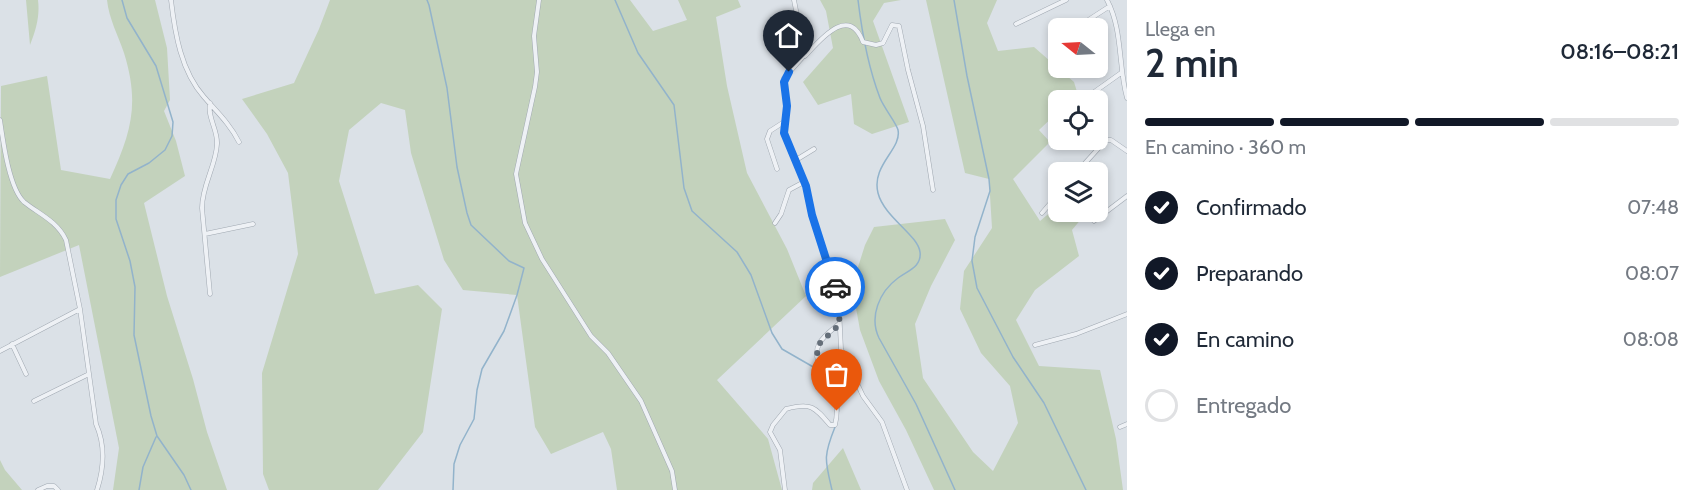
<!DOCTYPE html>
<html lang="es">
<meta charset="utf-8">
<style>
:root{--surface:#fff;--page:#f2f2f3;--text:#1f2937;--muted:#747a83;--line:#e0e1e3;--accent:#111827}
body{margin:0;font-family:Cabin,sans-serif;background:var(--page);color:var(--text);height:100vh;display:flex;flex-direction:column;font-size:22px;white-space:nowrap}
*{box-sizing:border-box;margin:0}
p{font-size:20px;color:var(--muted)}
.icon{flex:none;width:33px;height:33px;fill:none;stroke:currentColor;stroke-width:2;stroke-linecap:round;stroke-linejoin:round}
.map{position:relative;flex:1;overflow:hidden}
.drawer{display:flex;flex-direction:column;background:var(--surface);width:570px}
.drawer>*{flex:none}
.needle{width:39px;rotate:288deg}
.buttons{position:absolute;left:1048px;top:18px;display:grid;gap:12px}
.buttons a{display:grid;place-items:center;width:60px;height:60px;border-radius:9px;background:var(--surface);box-shadow:0 3px 9px #0003;font-size:30px}
.pin{position:absolute;display:grid;place-items:center;width:51px;height:51px;color:#fff;margin:-62px -26px;border-radius:50% 50% 50% 0;rotate:-45deg;box-shadow:0 0 6px #0007}
.pin .icon{rotate:45deg}
.courier{position:absolute;display:grid;place-items:center;width:60px;height:60px;margin:-30px;border:4px solid #1a73e8;border-radius:50%;background:#fff;color:#222;box-shadow:0 2px 8px #0007}
.overview em{font-style:normal;font-weight:600}
.overview div{display:flex;flex-direction:column-reverse}
.overview{display:flex;align-items:center;justify-content:space-between;height:102px;padding:0 18px}
h1{font-size:39px;font-weight:600;line-height:45px}
.bar{display:grid;grid-template-columns:repeat(4,1fr);gap:9px 6px;align-content:center;height:72px;padding:0 18px}
.bar i{height:8px;border-radius:4px;background:var(--line)}
.bar .current{background:var(--accent)}
.bar p{grid-column:span 4}
ol{padding:0 18px;list-style:none}
li{display:flex;align-items:center;gap:18px;height:66px}
li p{margin-inline-start:auto}
li .icon{padding:6px;border-radius:50%;background:var(--accent);color:#fff;stroke-width:4}
li:last-child{color:var(--muted)}
li i{width:33px;height:33px;border:3px solid var(--line);border-radius:50%}
main{display:flex;flex:1;min-height:0}
.map>svg:first-child{display:block}
.green{fill:#c3d2bc}
.lines{fill:none;stroke-linecap:round;stroke-linejoin:round}
.stream{stroke:#92b3cb;stroke-width:1.5}
.street-casing{stroke:#a0a8b1;stroke-width:5}
.street{stroke:#eef1f5;stroke-width:4}
.done{stroke:#646e79;stroke-width:6;stroke-dasharray:0 10.8}
.route{stroke:#1a73e8;stroke-width:8}
</style>
<main>
<div class="map">
<svg width="1127" height="490" viewBox="0 0 1127 490">
<rect width="100%" height="100%" fill="#dbe1e7"/>
<!-- green -->
<path class="green" d="M26 0H38C40 16 36 30 30 45Z
M107 0H155L167 48 170 100 164 111 176 141 185 176 144 203 167 296 193 379 207 432 227 490H113L119 448 79 245 0 277 1 86 47 76 61 170 110 179C131 133 140 104 124 53 118 35 109 19 107 0Z
M330 0H630L653 31 687 20 678 0H738L741 7 716 17 727 86 747 173 787 249 806 296 717 380 768 439 782 490H617L611 449 603 432 551 454 535 427 517 295 463 290 444 260 411 153 405 110 381 103 349 130 339 181 375 294 418 285 442 309 423 432 378 490H269L263 474 262 373 298 254 288 173 267 134 242 99 294 83 319 29Z
M820 0H901L884 3 873 21 909 122 872 134 854 124 851 94 818 105 803 82 833 48 826 11Z
M926 0H997L987 23 998 51 1034 47 1074 82 1078 95 1071 100H1059V111L1039 130 1050 142 1013 179 1040 221 1059 205V212H1087L1072 230 1079 256 1035 290 1016 320 1039 366 1100 370 1116 439 1123 490H934L906 430 879 381 860 330 852 286 865 245 874 227 945 219 955 240 931 286 915 324 923 378 973 452 993 471 1018 423 1010 386 981 353 960 309 964 271 992 228 989 179 965 173Z
M843 448 861 490H812L813 483Z
M0 460 5 470 22 490H0Z"/>
<g class="lines">
<!-- stream -->
<path class="stream" d="M122 0 127 18 156 66 173 122 172 136 165 150 149 163 128 174 121 185 116 200V219L130 261 135 287 134 335 151 416 157 436 184 475 191 490
M427 0 429 5 447 88 457 167 467 213 471 225 509 261 524 268 517 295 504 331 482 369 477 390 474 419 460 445 454 464 453 490
M615 0 638 53 674 105 684 188 692 211 737 252 751 275 772 333 782 349 822 372
M858 0C862 33 868 67 880 98 884 108 897 124 898 130 902 149 871 165 878 193 884 217 918 235 920 252 922 267 907 271 898 278 879 292 869 317 879 338L916 404 955 490
M954 0 967 76 989 179 990 191 975 237 972 261 977 288 1013 357 1044 403 1086 490
M828 377C836 387 841 401 838 414
M139 490 143 467 156 437
M832 490C825 460 823 457 835 427"/>
<defs>
<path id="street" d="M171 0C175 34 181 71 204 97 217 112 230 124 239 142
M539 0 534 36 537 72 535 87 516 174 525 223 542 259 591 336 608 353 641 401 672 471 675 490
M794 0 804 52 802 58 784 78 787 106 784 133 806 186 811 215 834 283 839 308 841 349 863 396 882 422 907 490
M1107 0C1123 30 1118 66 1127 98
M1016 24 1066 0
M1076 28 1110 6
M1058 40 1059 39
M805 56C820 40 849 4 863 42L876 45 883 43 892 25 899 26 908 70 923 126 933 190
M1083 100 1121 73
M210 103C207 117 218 130 217 144 216 166 202 185 202 208L210 294
M0 120C3 141 9 188 24 202 39 214 57 221 66 240L80 309 96 424C105 444 104 468 97 490
M796 160 814 149
M777 169 767 139 770 131 784 122
M1077 172 1106 140H1111L1127 151
M1042 213 1059 193
M1094 221 1127 196
M775 223 781 214 789 190 804 182
M205 234 253 224
M12 344 26 374
M1035 345 1076 334 1127 314
M0 351 80 309
M34 401 89 374
M1120 427 1127 424
M38 490 47 486H54L58 490
M785 490 780 450 770 432 773 425 786 409C811 402 815 407 830 425H835C838 413 837 400 832 388 827 375 811 360 819 344 823 336 833 329 839 324"/>
</defs>
<!-- street casing -->
<use href="#street" class="street-casing"/>
<!-- street -->
<use href="#street" class="street"/>
</g>
<g class="lines">
<!-- done -->
<path class="done" d="M835 287 840 324 819 344 817 352 820 367 833 390 837 411"/>
<!-- route -->
<path class="route" d="M789 72 784 82 787 106 784 133 806 186 812 215 835 287"/>
</g>
</svg>
<div class="buttons">
<a><svg class="needle" viewBox="-14 -14 28 28"><path d="M0-13l5 13h-10z" fill="#e53935"/><path d="M0 13l5-13h-10z" fill="#747a83"/></svg></a>
<a><svg class="icon" aria-label="locate" viewBox="0 0 24 24"><circle cx="12" cy="12" r="6"/><path d="M12 2v4M12 18v4M2 12h4M18 12h4"/></svg></a>
<a><svg class="icon" aria-label="layers" viewBox="0 0 24 24"><path d="M12 4l9 5-9 5-9-5zM3 14l9 5 9-5"/></svg></a>
</div>
<div class="pin" style="left:837px;top:411px;background:#ea580c"><svg class="icon" aria-label="bag" viewBox="0 0 24 24"><path d="M5 8h14l-1 12H6zM9 8a3 3 0 0 1 6 0"/></svg></div>
<div class="pin" style="left:789px;top:72px;background:#1f2937"><svg class="icon" aria-label="home" viewBox="0 0 24 24"><path d="M3 11l9-7 9 7M6 9v11h12V9"/></svg></div>
<div class="courier" style="left:835px;top:287px"><svg class="icon" aria-label="car" viewBox="0 0 24 24"><path d="M5 17H2v-5l4-1 3-4h7l3 4 3 1v5h-3M9 17h6M6 11h13"/><circle cx="7" cy="17" r="2"/><circle cx="17" cy="17" r="2"/></svg></div>
</div>
<section class="drawer">
<div class="overview"><div><h1>2 min</h1><p>Llega en</p></div><em>08:16–08:21</em></div>
<div class="bar"><i class="current"></i><i class="current"></i><i class="current"></i><i></i><p>En camino · 360 m</p></div>
<ol>
<li><svg class="icon" aria-label="check" viewBox="0 0 24 24"><path d="M5 12l5 5 9-10"/></svg>Confirmado<p>07:48</p></li>
<li><svg class="icon" aria-label="check" viewBox="0 0 24 24"><path d="M5 12l5 5 9-10"/></svg>Preparando<p>08:07</p></li>
<li><svg class="icon" aria-label="check" viewBox="0 0 24 24"><path d="M5 12l5 5 9-10"/></svg>En camino<p>08:08</p></li>
<li><i></i>Entregado</li>
</ol>
</section>
</main>
